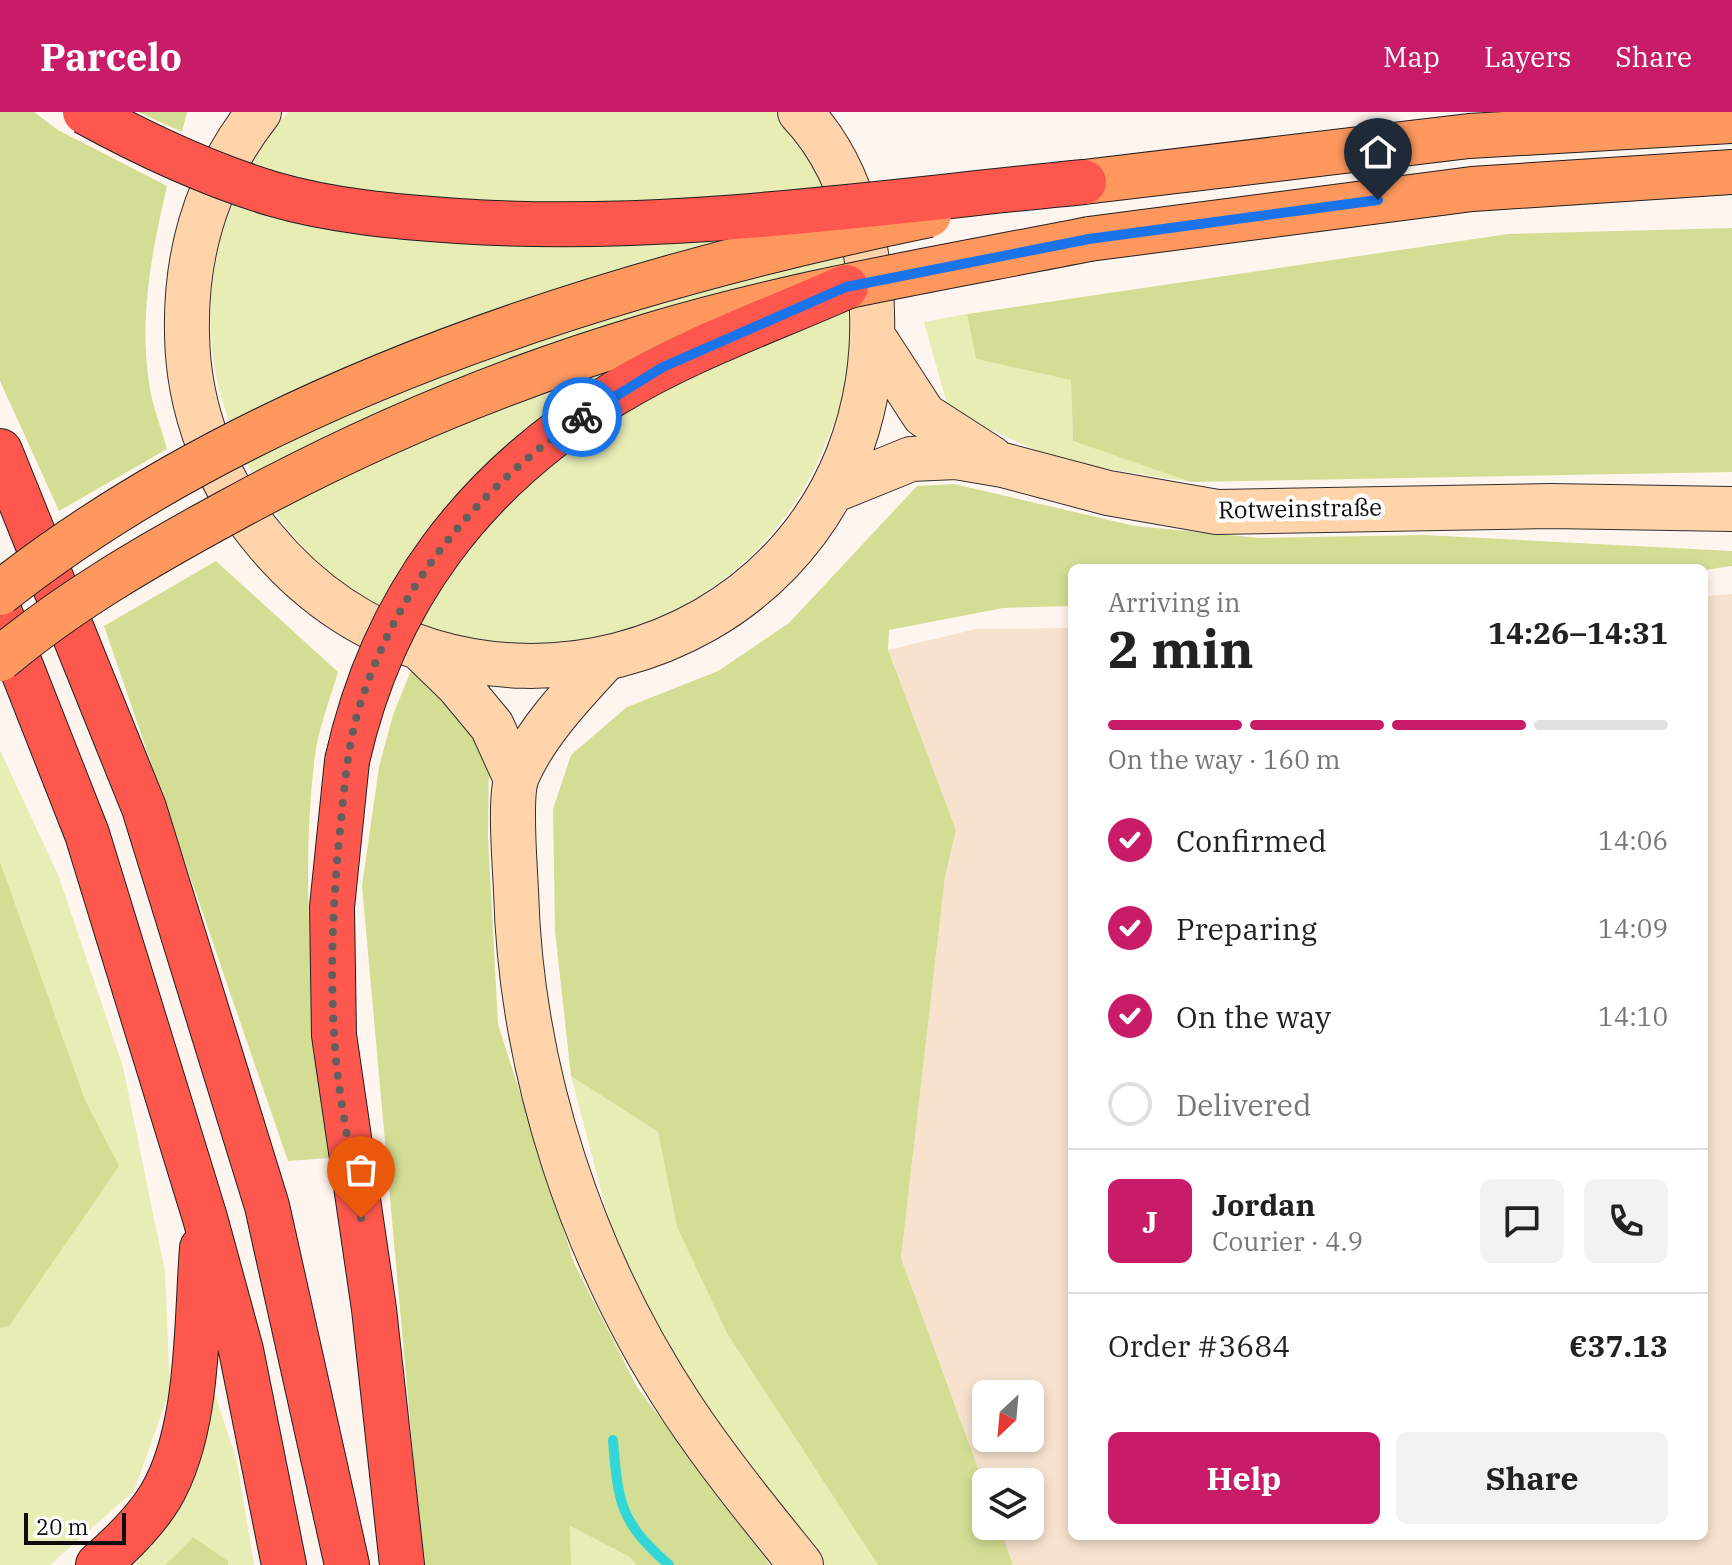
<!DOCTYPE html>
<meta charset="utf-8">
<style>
:root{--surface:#fff;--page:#f2f2f2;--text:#222;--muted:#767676;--line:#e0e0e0;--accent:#c81c69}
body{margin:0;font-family:"IBM Plex Serif",serif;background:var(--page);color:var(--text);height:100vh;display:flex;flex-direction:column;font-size:30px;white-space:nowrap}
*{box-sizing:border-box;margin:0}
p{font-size:26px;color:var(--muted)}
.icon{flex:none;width:44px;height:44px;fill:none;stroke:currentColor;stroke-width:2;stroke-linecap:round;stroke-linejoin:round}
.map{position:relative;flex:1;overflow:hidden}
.panel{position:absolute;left:1068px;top:452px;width:640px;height:976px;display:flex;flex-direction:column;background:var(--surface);border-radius:12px;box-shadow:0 4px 12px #0003}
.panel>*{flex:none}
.needle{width:52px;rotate:206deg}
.controls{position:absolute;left:972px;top:1268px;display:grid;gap:16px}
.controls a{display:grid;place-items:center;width:72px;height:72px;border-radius:12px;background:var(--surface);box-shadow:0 4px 12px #0003;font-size:40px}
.scale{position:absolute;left:24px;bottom:20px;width:102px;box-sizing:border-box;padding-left:8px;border:4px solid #0e0e0e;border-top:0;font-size:22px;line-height:28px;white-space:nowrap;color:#0e0e0e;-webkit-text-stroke:6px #fff;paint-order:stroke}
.pin{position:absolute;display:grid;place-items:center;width:68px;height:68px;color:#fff;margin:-82px -34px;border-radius:50% 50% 50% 0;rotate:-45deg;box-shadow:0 0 8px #0007}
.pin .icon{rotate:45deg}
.courier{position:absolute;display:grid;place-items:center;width:80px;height:80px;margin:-40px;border:6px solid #1a73e8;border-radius:50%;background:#fff;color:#222;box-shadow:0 2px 10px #0007}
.overview em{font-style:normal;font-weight:700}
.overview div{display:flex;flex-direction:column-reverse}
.overview{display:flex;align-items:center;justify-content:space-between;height:136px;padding:0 40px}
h1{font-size:52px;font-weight:700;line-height:60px}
.bar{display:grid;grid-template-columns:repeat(4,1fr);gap:12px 8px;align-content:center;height:96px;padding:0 40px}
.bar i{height:10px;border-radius:6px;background:var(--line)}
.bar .selected{background:var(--accent)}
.bar p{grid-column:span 4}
.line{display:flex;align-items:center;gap:20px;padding:0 40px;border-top:2px solid var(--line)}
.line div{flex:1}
.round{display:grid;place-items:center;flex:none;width:84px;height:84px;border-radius:12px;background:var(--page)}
ol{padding:0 40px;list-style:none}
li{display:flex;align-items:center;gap:24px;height:88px}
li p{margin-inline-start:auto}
li .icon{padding:8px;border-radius:50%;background:var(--accent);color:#fff;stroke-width:4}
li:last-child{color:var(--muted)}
li i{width:44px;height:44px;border:4px solid var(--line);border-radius:50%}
.cta{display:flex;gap:16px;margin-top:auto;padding:16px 40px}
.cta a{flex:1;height:92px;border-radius:12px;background:var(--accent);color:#fff;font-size:32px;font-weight:700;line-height:92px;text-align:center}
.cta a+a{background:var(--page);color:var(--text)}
header{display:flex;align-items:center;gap:48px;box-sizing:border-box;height:112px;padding:0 40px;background:var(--accent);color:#fff}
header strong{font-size:38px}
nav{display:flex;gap:44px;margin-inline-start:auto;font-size:28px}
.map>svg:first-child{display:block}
.farmland{fill:#f7e3cd;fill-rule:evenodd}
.green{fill:#e8ecb5}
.forest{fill:#d3de94}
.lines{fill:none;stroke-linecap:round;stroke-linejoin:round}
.stream{stroke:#32d6d6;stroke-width:10}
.secondary-casing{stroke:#303030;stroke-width:46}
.primary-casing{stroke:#1f1f1f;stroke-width:46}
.motorway-casing{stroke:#1f1f1f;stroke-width:46}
.secondary{stroke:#ffd4aa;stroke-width:44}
.primary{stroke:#ff985f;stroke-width:44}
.motorway{stroke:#fe584e;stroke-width:44}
.primary-bridge-casing{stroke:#1f1f1f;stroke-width:46;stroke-linecap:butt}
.motorway-bridge-casing{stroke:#1f1f1f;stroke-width:46;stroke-linecap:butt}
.primary-bridge{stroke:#ff985f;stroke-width:44}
.motorway-bridge{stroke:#fe584e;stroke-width:44}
.done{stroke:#625f5d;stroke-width:8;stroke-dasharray:0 14.4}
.route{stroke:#1a73e8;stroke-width:10}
.labels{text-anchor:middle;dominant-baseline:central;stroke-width:8;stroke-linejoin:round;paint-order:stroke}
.street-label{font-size:24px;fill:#0e0e0e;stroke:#fff}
</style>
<header>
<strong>Parcelo</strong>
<nav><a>Map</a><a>Layers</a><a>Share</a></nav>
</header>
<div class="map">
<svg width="1732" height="1453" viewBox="0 0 1732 1453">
<rect width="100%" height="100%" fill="#fff5ef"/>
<!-- farmland -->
<path class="farmland" d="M1732 482V1453H1013L999 1414H1030V1370H986V1378L901 1146 945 765 956 718 888 538 976 517 1072 516V1424H1704V484ZM986 1282H1030V1326H986Z"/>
<!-- green -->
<path class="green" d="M288 0H776C796 22 835 79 841 107 846 128 847 151 849 173 851 189 856 208 855 224 853 263 838 302 823 338 768 471 621 557 476 529 441 522 412 508 380 493 367 486 352 481 340 473 330 467 322 455 314 447 271 402 248 361 227 303 190 199 217 84 288 0Z
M967 202 976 247 1071 267 1073 329 1191 370 1062 350 949 299 924 210Z
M0 638 59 765 123 955 165 1160 170 1278 134 1379 50 1453H0Z
M571 964 658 1020 677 1115 727 1220 878 1453H825L701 1288 617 1139Z
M213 1276 237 1350 254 1453H228V1449L193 1425 165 1453H135L189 1367Z
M570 1414 630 1445 636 1453H571Z"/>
<!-- forest -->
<path class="forest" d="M0 0H34L58 18 167 74C152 139 139 203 149 271 152 293 161 315 167 337L59 399 0 269Z
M138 0H187L182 20Z
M1732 116V360L1191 370 1073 329 1071 268 976 247 967 202 1508 122Z
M954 372 1135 414 1260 426 1424 423 1732 439V454L1704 458 1072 456V494L1003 496 889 518 888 538 956 718 945 765 901 1146 986 1378V1414H999L1013 1453H878L727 1221 677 1115 658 1020 571 964 555 819 553 697 571 643 627 595 718 559 789 511 917 374Z
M216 449 338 560C330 587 319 615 315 643 298 776 316 913 328 1046L288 1049 104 514Z
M412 556 469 606 489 651 488 725 498 912 574 1151 637 1275 770 1453H636L630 1445 570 1414 571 1453H423L362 774 379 655 393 603Z
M0 750 85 988 119 1054 9 1214 0 1216Z
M193 1425 228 1449V1453H165Z"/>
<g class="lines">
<!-- stream -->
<path class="stream" d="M613 1328C618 1391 620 1410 669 1453"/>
<defs>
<path id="secondary" d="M259 0C208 65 185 140 187 222 188 297 216 370 264 427 450 653 821 563 868 269 881 181 864 67 800 0
M874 226 924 303 991 346
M832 379 911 347 956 345 1003 353 1108 381 1217 400 1550 394 1732 397
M424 540 458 573 492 614 516 667
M604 548C572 583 536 620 517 664 509 685 515 754 516 779 521 961 583 1147 683 1298 719 1352 760 1402 801 1453"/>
<path id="primary" d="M1084 70 1469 24 1732 9
M1089 127 1472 77 1732 60"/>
<path id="motorway" d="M0 339 144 696 267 1094 347 1453
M0 501 87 722 205 1106 241 1238 284 1453
M347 649 332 795 334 923 374 1197 402 1453
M98 1453C121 1433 144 1411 160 1385 200 1318 196 1212 202 1136"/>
</defs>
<!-- secondary casing -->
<use href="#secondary" class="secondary-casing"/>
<!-- primary casing -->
<use href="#primary" class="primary-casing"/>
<!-- motorway casing -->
<use href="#motorway" class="motorway-casing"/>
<!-- secondary -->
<use href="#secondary" class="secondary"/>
<!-- primary -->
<use href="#primary" class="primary"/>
<!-- motorway -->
<use href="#motorway" class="motorway"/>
<defs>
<path id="primary-bridge" d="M0 481C256 279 613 168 929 103
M0 547C69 489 149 443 228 400 363 326 505 266 651 223 794 180 943 156 1089 127"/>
<path id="motorway-bridge" d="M85 0C145 33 207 62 273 82 331 99 397 105 458 109 666 123 876 90 1084 70
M347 649C383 487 473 369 614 282 686 238 769 209 846 175"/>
</defs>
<!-- primary-bridge casing -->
<use href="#primary-bridge" class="primary-bridge-casing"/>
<!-- motorway-bridge casing -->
<use href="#motorway-bridge" class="motorway-bridge-casing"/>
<!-- primary-bridge -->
<use href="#primary-bridge" class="primary-bridge"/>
<!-- motorway-bridge -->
<use href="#motorway-bridge" class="motorway-bridge"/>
</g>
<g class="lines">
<!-- done -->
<path class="done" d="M361 1106C352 1045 337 982 334 921 330 856 333 792 339 728 344 684 346 639 359 596 397 473 477 377 582 305"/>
<!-- route -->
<path class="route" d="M582 305 663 255 846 175 1089 127 1378 88"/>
</g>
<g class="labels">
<!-- street labels -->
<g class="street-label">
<text transform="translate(1300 396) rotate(-1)">Rotweinstraße</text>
</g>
</g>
</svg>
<div class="controls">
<a><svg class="needle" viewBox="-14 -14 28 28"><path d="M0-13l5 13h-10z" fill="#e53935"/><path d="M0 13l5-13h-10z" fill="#767676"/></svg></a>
<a><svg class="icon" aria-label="layers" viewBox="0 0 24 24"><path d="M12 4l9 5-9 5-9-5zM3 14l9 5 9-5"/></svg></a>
</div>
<div class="scale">20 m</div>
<div class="pin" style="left:361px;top:1106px;background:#ea580c"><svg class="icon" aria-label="bag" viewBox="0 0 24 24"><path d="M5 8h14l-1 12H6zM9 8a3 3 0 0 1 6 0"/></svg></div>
<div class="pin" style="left:1378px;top:88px;background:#1f2937"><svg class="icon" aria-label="home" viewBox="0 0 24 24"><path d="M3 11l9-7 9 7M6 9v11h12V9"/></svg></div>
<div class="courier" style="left:582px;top:305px"><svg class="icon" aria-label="bike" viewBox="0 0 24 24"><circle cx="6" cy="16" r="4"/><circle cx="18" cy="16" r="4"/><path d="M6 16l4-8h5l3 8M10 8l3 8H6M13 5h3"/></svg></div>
<section class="panel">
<div class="overview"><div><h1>2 min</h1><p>Arriving in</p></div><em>14:26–14:31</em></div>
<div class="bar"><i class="selected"></i><i class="selected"></i><i class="selected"></i><i></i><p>On the way · 160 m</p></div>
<ol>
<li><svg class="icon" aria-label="check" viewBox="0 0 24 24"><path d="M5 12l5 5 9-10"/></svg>Confirmed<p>14:06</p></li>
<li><svg class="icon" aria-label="check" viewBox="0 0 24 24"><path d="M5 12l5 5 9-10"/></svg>Preparing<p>14:09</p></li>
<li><svg class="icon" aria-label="check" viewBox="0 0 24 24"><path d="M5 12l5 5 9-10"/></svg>On the way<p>14:10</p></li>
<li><i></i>Delivered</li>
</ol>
<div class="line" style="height:144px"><b class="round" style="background:var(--accent);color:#fff">J</b><div><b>Jordan</b><p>Courier · 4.9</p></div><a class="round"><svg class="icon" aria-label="chat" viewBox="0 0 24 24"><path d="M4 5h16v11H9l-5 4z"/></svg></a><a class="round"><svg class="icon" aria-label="phone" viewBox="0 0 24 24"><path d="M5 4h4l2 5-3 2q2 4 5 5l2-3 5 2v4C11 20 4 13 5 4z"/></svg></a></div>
<div class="line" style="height:104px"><div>Order #3684</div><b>€37.13</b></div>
<div class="cta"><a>Help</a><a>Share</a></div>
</section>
</div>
